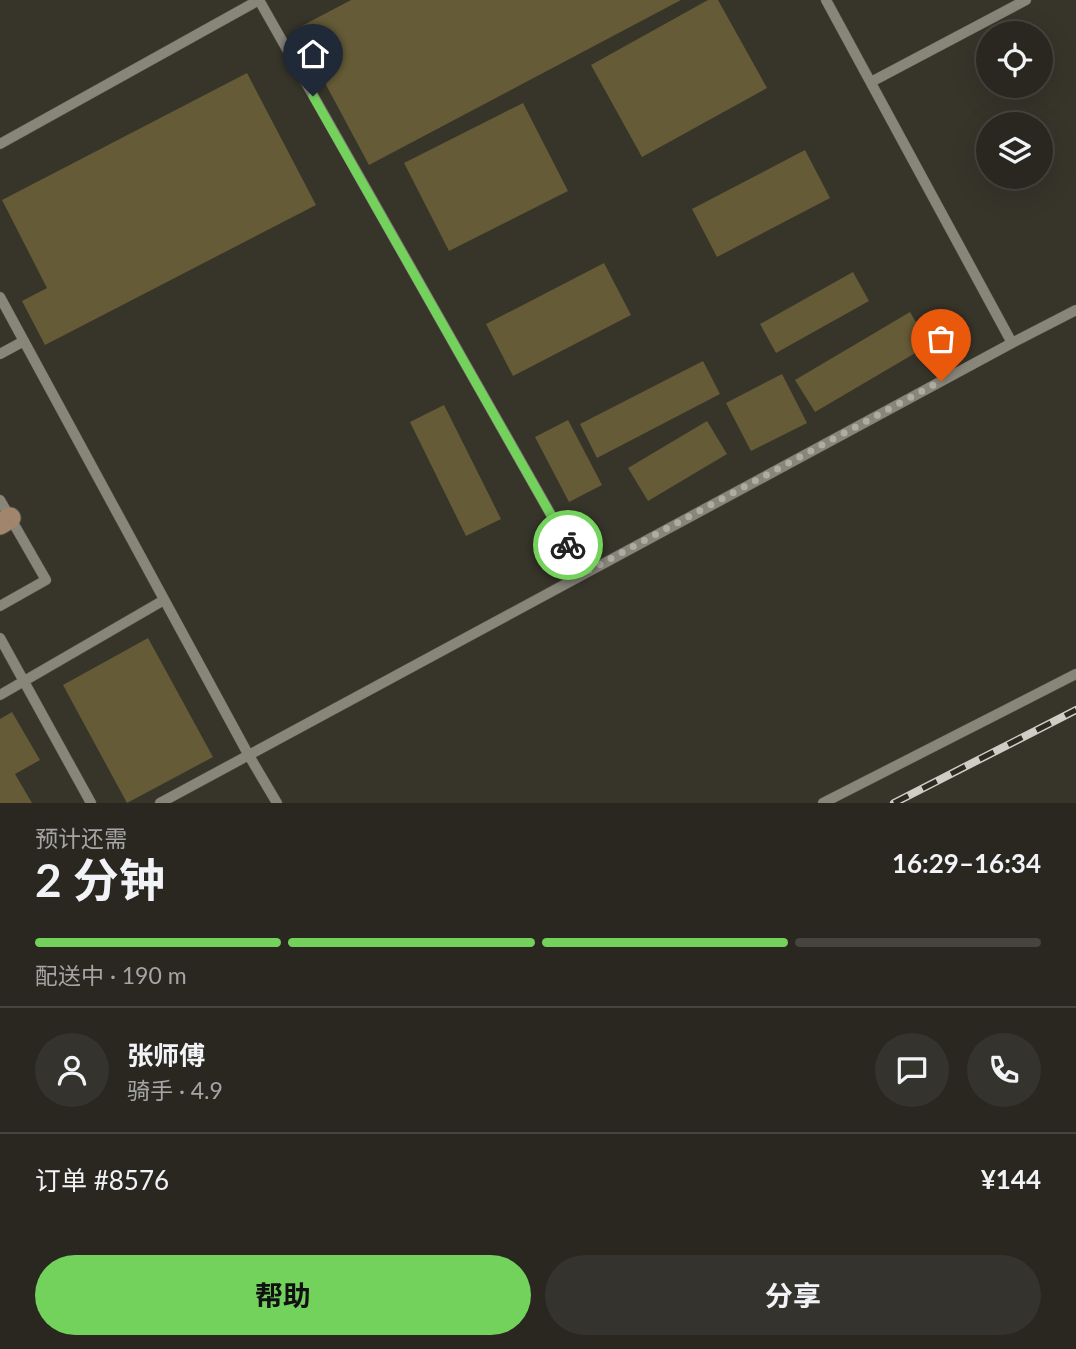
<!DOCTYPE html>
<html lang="zh">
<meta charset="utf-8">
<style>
:root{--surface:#292720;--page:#35332d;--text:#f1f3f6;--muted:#a5a5a5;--line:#45443e;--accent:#73d25c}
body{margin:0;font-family:Lato,"Noto Sans SC",sans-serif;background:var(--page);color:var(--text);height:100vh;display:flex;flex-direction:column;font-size:26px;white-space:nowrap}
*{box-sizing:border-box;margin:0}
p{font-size:23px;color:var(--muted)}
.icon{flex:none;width:38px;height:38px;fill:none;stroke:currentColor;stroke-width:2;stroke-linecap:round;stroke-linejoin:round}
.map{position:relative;height:803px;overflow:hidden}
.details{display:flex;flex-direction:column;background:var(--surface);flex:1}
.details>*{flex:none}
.controls{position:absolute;left:976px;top:21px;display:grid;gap:14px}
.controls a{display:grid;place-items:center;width:77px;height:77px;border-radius:50%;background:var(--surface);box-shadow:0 7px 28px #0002,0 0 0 2px var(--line);font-size:35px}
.pin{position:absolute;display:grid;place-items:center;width:60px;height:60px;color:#fff;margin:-72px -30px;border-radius:50% 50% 50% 0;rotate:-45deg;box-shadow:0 0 7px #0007}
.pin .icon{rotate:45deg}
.courier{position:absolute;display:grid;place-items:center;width:70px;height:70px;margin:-35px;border:5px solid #73d25c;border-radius:50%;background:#fff;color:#222;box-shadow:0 2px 9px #0007}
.head em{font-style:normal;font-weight:700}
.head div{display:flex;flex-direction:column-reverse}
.head{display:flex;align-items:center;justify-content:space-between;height:119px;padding:0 35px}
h1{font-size:46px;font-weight:700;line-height:52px}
.bar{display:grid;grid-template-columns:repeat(4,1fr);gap:10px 7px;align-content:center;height:84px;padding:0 35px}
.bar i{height:9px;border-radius:5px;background:var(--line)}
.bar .on{background:var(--accent)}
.bar p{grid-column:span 4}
.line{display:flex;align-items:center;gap:18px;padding:0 35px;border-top:2px solid var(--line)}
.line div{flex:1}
.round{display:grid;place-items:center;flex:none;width:74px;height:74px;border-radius:37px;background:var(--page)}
.button{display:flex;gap:14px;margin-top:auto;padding:14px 35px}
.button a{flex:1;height:80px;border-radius:42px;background:var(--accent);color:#111;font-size:28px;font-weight:700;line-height:80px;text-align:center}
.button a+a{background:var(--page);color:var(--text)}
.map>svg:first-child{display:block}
.building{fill:#655b37}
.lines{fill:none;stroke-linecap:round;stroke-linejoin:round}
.lane-casing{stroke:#545149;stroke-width:11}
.secondary-casing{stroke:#545149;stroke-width:23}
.lane{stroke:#888579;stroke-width:10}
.secondary{stroke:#a1866b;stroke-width:21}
.rail-casing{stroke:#cfcdc6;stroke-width:8}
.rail{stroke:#2d2a20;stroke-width:5;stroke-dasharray:16;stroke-linecap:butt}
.done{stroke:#adaba3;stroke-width:7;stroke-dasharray:0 12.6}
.route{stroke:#73d25c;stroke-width:9}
</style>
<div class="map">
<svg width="1076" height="803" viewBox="0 0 1076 803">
<rect width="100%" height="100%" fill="#37342a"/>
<!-- building -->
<path class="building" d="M351 0H681L369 165 296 29Z
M708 0H718L767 88 642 157 591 65Z
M247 73 316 205 45 345 22 301 47 288 2 200Z
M523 103 568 191 449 251 404 163Z
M805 150 830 198 717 257 692 209Z
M604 263 631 315 513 376 486 324Z
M853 272 869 301 776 353 760 324Z
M910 312 929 345 815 412 795 380Z
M703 361 720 394 597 458 580 424Z
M782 374 807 423 751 451 726 403Z
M444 405 501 519 466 536 410 422Z
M568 420 602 485 569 502 535 437Z
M707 421 727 454 648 501 628 468Z
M148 638 213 757 127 803 63 685Z
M12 712 40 760 15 774 32 803H0V719Z"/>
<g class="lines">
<defs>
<path id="lane" d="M259 0 584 573
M826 0 1012 343 1076 310
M871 82 1026 0
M0 144 259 0
M0 297 248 754 277 803
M0 354 24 341
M0 500 46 580 0 606
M0 638 91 803
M0 695 164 600
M160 803 1012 343
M823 803 1076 674"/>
<path id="secondary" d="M0 524 10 518"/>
</defs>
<!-- lane casing -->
<use href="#lane" class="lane-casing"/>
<!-- secondary casing -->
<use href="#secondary" class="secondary-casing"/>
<!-- lane -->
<use href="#lane" class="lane"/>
<!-- secondary -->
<use href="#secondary" class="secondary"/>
<defs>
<path id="rail" d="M894 803 1076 710"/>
</defs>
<!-- rail casing -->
<use href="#rail" class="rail-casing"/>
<!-- rail -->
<use href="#rail" class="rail"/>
</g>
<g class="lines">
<!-- done -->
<path class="done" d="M568 545 584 573 941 381"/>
<!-- route -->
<path class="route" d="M313 96 568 545"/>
</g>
</svg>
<div class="controls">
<a><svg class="icon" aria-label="locate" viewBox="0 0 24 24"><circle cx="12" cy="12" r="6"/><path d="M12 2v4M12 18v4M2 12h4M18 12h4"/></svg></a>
<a><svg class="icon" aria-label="layers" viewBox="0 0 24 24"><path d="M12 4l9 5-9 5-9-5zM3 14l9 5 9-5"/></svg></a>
</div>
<div class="pin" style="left:941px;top:381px;background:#ea580c"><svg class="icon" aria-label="bag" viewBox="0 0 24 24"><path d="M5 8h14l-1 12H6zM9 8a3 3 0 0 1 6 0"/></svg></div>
<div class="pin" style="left:313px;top:96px;background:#1f2937"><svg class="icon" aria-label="home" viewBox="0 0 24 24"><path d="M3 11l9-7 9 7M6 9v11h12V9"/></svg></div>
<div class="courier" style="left:568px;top:545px"><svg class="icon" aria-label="bike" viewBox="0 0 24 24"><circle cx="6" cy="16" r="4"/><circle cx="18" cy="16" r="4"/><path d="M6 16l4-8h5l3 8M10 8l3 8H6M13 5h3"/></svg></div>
</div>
<section class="details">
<div class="head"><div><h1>2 分钟</h1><p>预计还需</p></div><em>16:29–16:34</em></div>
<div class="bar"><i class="on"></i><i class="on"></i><i class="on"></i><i></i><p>配送中 · 190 m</p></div>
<div class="line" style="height:126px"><a class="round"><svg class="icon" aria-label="person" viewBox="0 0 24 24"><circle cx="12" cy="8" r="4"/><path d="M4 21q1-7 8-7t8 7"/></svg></a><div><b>张师傅</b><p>骑手 · 4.9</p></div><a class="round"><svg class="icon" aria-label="chat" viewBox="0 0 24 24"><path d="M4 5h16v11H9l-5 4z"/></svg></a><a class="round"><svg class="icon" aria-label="phone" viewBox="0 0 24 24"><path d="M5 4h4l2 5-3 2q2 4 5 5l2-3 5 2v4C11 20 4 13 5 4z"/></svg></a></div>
<div class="line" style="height:91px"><div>订单 #8576</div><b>¥144</b></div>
<div class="button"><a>帮助</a><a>分享</a></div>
</section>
